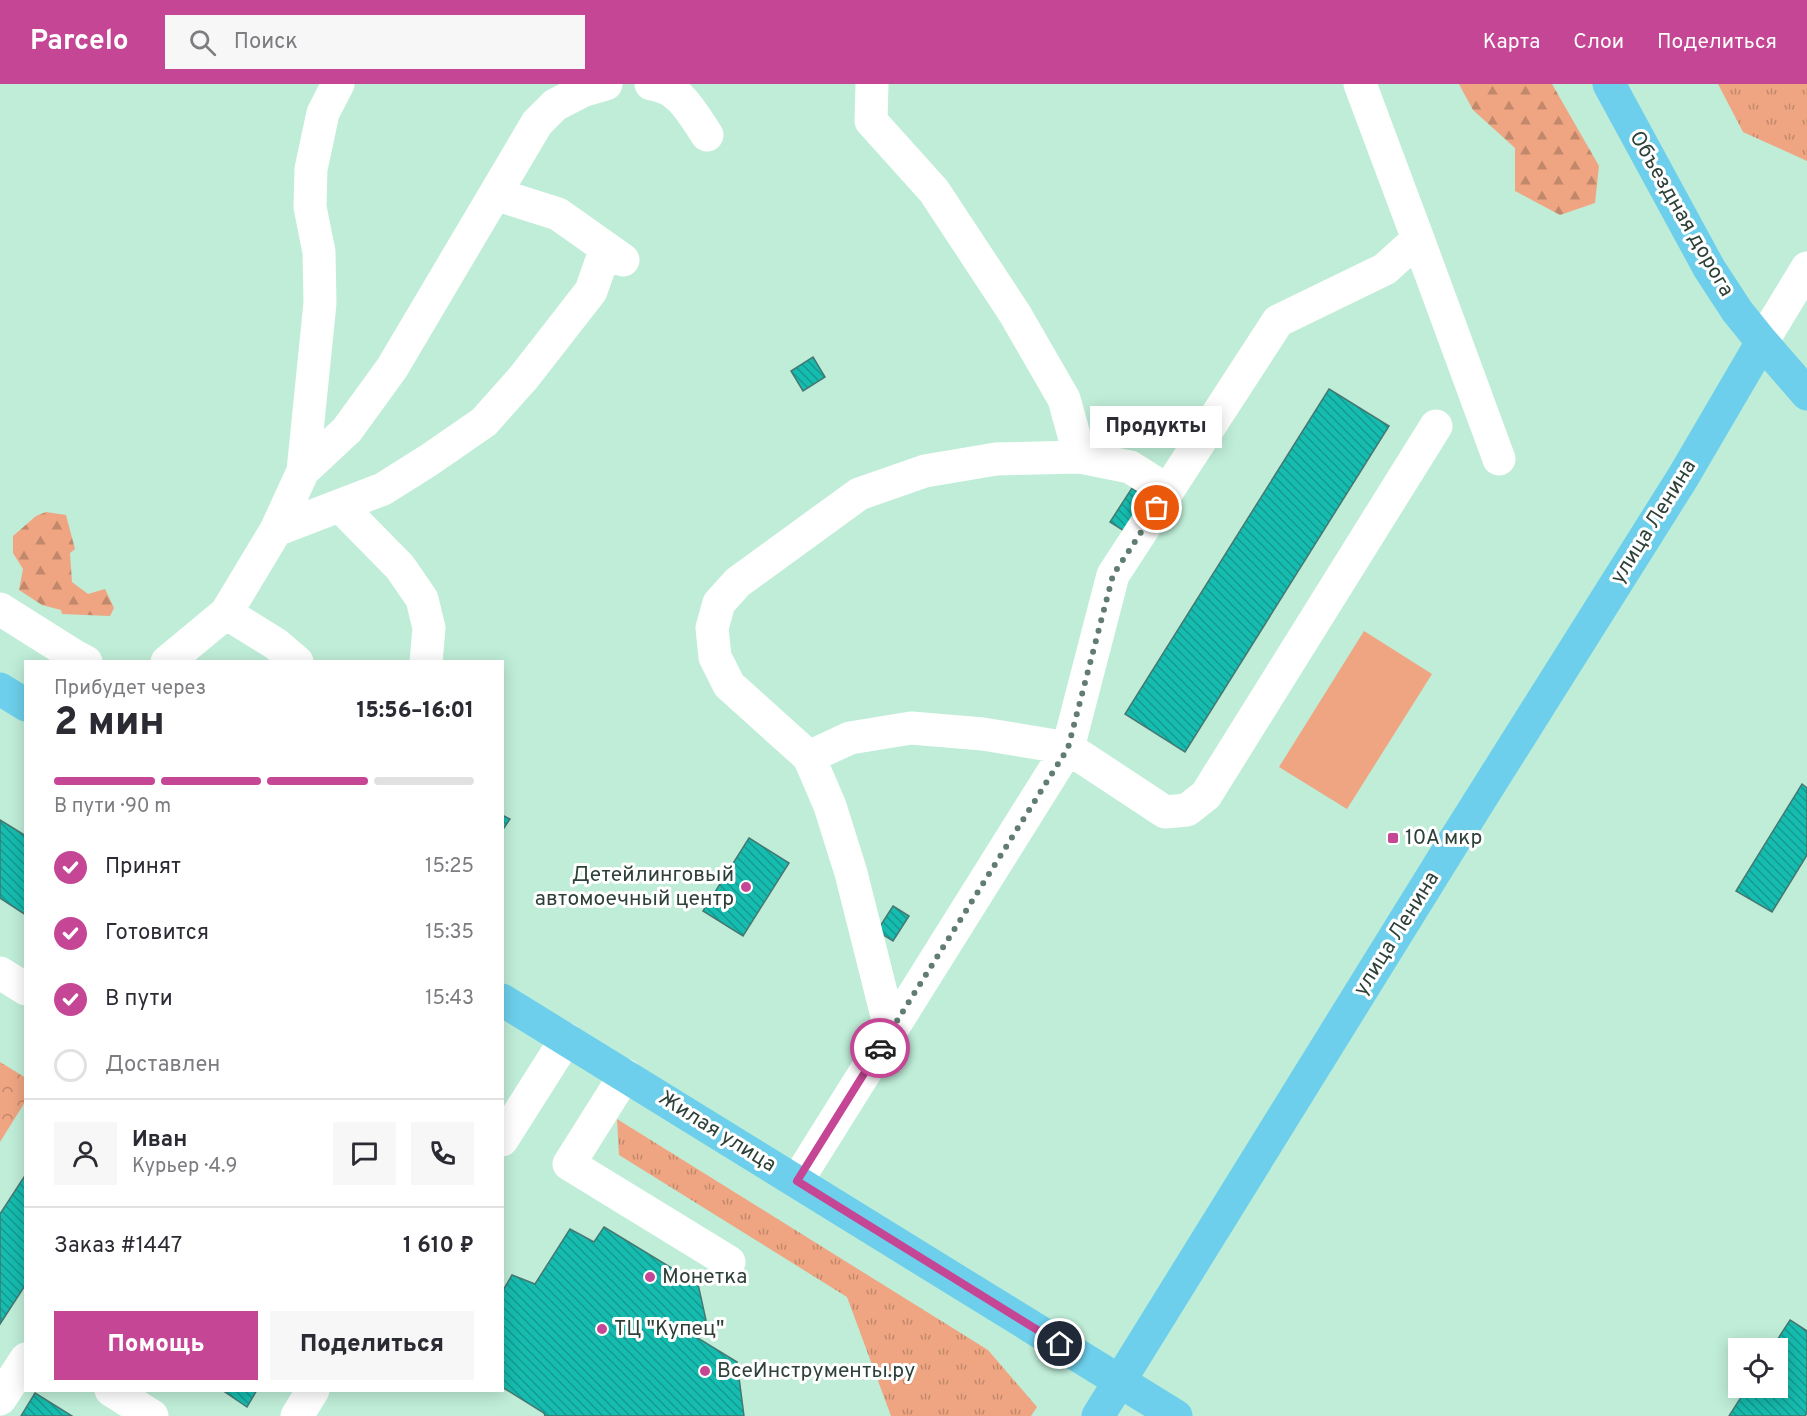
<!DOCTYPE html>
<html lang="ru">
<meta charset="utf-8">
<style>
:root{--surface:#fff;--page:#f7f7f7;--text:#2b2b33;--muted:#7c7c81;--line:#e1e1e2;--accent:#c44694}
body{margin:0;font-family:Overpass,sans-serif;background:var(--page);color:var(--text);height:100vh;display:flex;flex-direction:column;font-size:22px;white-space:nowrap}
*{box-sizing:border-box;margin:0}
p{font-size:20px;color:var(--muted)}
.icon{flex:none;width:33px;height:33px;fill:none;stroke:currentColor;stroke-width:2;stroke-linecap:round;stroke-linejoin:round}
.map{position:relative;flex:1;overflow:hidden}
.details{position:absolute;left:24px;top:576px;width:480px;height:732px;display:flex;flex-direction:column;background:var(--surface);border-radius:0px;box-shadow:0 3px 15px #0003}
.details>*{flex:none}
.tools{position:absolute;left:1728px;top:1254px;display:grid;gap:12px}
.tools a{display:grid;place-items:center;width:60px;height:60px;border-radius:0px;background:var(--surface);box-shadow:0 3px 15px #0003;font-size:30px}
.pin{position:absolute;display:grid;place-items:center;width:51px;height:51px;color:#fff;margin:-26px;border:3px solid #fff;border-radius:50%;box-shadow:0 2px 6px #0007}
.courier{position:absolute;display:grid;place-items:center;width:60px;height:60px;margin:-30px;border:4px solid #c44694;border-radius:50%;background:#fff;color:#222;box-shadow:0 2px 8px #0007}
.bubble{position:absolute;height:42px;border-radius:0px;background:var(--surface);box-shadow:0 3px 15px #0003;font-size:20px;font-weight:800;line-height:42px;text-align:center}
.head em{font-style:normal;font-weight:800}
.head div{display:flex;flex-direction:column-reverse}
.head{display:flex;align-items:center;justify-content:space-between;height:102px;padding:0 30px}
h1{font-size:39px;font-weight:800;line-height:45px}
.bar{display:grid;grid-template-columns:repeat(4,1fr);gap:9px 6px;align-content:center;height:72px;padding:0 30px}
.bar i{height:8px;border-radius:4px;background:var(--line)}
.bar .current{background:var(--accent)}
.bar p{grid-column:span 4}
.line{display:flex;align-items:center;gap:15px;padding:0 30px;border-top:2px solid var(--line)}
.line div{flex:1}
.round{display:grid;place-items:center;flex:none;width:63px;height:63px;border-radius:0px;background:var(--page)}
ol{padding:0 30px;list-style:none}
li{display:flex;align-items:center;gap:18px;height:66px}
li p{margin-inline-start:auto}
li .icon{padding:6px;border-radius:50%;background:var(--accent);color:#fff;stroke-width:4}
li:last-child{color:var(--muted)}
li i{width:33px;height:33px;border:3px solid var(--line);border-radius:50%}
.action{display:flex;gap:12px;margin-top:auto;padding:12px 30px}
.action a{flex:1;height:69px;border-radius:0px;background:var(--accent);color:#fff;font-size:24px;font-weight:800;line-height:69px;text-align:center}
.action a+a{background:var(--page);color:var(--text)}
header{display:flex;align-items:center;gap:36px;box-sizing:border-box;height:84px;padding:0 30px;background:var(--accent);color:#fff}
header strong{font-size:28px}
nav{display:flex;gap:33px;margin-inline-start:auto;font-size:21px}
.search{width:420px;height:54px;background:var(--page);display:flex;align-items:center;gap:15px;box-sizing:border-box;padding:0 21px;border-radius:0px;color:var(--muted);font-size:22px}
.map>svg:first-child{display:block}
.grass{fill:url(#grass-tufts)}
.forest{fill:url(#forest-firs)}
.park{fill:url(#park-crowns)}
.garden{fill:#efa582}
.building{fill:url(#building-back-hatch);stroke:#467872;stroke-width:1.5}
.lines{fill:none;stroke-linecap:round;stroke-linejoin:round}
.minor{stroke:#fff;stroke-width:33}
.major{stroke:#6dcfeb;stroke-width:33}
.done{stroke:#617d71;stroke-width:6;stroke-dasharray:0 10.8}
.route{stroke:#c44694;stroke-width:8}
.poi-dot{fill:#c44694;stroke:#fff;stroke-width:2}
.labels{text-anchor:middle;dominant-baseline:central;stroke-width:6;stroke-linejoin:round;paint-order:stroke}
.street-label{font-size:21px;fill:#2e4139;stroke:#fff}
.poi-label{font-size:21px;fill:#2e4139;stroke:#fff;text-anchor:start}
</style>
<header>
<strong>Parcelo</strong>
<div class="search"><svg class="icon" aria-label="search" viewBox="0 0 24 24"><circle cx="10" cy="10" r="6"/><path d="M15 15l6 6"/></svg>Поиск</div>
<nav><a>Карта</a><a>Слои</a><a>Поделиться</a></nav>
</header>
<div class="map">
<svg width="1807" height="1332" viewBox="0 0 1807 1332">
<defs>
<pattern id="grass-tufts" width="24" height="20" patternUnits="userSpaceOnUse" patternTransform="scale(1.5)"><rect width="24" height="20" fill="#efa582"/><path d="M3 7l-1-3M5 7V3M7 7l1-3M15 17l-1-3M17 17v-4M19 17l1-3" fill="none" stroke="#c2886b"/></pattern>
<pattern id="forest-firs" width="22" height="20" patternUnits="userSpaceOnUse" patternTransform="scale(1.5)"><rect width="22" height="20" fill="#efa582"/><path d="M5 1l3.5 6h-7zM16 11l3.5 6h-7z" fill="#c2886b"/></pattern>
<pattern id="park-crowns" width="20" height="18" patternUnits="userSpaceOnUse" patternTransform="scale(1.5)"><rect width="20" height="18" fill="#efa582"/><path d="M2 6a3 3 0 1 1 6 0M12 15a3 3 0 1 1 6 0" fill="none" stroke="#c2886b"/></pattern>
<pattern id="building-back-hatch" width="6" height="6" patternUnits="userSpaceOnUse" patternTransform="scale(1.5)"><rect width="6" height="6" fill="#16bcaf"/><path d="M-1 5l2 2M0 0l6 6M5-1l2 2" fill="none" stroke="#149a8f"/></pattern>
</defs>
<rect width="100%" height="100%" fill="#bfedd8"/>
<!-- grass -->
<path class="grass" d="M1718 0H1807V77L1743 48Z
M617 1035 988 1266 1037 1323 1031 1332H891L847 1213 619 1071Z"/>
<!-- forest -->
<path class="forest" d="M1459 0H1552L1599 82 1595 119 1560 131 1515 107V64L1473 26Z
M46 428 66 431 75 465 70 469 72 498 88 510 105 505 114 524 110 532 62 530 61 526 42 521 19 506 23 485 13 469V452L36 432Z"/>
<!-- park -->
<path class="park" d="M0 978 26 994 25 1018 0 1058Z"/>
<!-- garden -->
<path class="garden" d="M1364 547 1432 590 1347 725 1279 683Z"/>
<!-- building -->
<path class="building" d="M813 273 825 293 803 307 791 287Z
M1329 305 1389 342 1185 668 1125 630Z
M1132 404 1154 418 1132 452 1110 438Z
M1802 700 1807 704V771L1772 828 1736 807Z
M502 731 510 735 502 747Z
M0 736 26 752V831L0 814Z
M749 754 789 779 743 852 703 827Z
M893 822 909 832 893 857 877 847Z
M26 1090V1200L0 1240V1130Z
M604 1143 698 1200 706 1236 696 1253 737 1278 744 1332H545L544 1329 502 1303V1208L512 1191 535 1200 570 1145 594 1158Z
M1790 1236 1807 1247V1329L1805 1332H1729L1747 1304H1778V1264H1772Z
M222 1306H257L247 1323Z
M35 1309 72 1332H21Z"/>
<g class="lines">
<!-- minor -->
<path class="minor" d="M651 0C681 4 692 29 707 51
M872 0 871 37 934 107 1015 230 1064 315 1080 373
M495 110 558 130 623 176
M1418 155 1499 375
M1762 258 1807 184
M303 387 347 346 392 284 537 39 555 21 582 7 606 0
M340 422 400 483 422 515 429 544 426 578
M276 446 383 405 429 376 484 338 524 293 591 207 606 164
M0 525 73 571 86 578
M226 529 276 560 297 578
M167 578 226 529 276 446 303 387 320 219 319 168 310 123 311 85 323 29 338 0
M809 673 850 654 911 644 983 650 1068 664 1165 728 1187 726 1206 711 1436 342
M0 889 26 905
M891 948 851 789 830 722 809 673 729 601 715 573 712 544 719 519 738 498 859 410 925 387 996 375 1080 373 1130 383 1168 407
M625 991 569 1080 729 1178
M502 1056 566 955
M797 1097 1068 664 1113 491 1278 237 1385 185 1418 155 1360 0
M111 1306 152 1332
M0 1315 26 1275
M297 1332 313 1306"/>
<!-- major -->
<path class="major" d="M1609 0 1709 184 1737 227 1762 258 1807 310
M0 605 26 621
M502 916 1176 1332
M1098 1332 1451 762 1683 393 1762 258"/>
</g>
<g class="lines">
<!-- done -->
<path class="done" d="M880 964 1068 664 1113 491 1157 424"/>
<!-- route -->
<path class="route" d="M880 964 797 1097 1060 1260"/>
</g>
<!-- markers -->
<g class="poi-dot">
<rect x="1387" y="748" width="12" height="12" rx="3"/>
<circle cx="746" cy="803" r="6"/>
<circle cx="650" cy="1193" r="6"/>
<circle cx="602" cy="1245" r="6"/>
<circle cx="705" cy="1287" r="6"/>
</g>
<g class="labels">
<!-- street labels -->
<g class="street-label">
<text transform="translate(1681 130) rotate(60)">Объездная дорога</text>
<text transform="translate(1654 438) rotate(-58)">улица Ленина</text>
<text transform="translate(1397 850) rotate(-58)">улица Ленина</text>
<text transform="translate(717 1048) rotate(32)">Жилая улица</text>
</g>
<!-- poi labels -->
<g class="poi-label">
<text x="1405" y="754">10А мкр</text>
<text x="734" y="791" text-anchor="end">Детейлинговый<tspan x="734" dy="24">автомоечный центр</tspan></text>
<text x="662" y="1193">Монетка</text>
<text x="614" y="1245">ТЦ "Купец"</text>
<text x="717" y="1287">ВсеИнструменты.ру</text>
</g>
</g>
</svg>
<div class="tools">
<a><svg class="icon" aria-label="locate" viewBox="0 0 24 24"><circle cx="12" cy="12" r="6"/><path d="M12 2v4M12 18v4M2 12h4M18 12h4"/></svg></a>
</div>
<div class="pin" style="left:1157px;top:424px;background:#ea580c"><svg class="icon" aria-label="bag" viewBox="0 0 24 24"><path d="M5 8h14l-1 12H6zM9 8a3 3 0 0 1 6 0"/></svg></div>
<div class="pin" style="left:1060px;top:1260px;background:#1f2937"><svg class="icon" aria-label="home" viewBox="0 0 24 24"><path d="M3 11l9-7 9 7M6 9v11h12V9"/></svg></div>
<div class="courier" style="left:880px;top:964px"><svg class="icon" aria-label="car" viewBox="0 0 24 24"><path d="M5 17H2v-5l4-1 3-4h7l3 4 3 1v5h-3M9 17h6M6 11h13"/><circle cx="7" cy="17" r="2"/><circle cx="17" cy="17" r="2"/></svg></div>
<div class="bubble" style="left:1090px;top:322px;width:132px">Продукты</div>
<section class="details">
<div class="head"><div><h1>2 мин</h1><p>Прибудет через</p></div><em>15:56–16:01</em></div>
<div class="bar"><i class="current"></i><i class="current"></i><i class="current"></i><i></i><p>В пути · 90 m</p></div>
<ol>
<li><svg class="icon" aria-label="check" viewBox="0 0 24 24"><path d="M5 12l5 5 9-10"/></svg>Принят<p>15:25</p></li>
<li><svg class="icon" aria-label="check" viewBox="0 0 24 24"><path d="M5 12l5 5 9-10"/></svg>Готовится<p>15:35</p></li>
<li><svg class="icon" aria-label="check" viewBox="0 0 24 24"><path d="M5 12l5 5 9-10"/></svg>В пути<p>15:43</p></li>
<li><i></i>Доставлен</li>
</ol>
<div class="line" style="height:108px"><a class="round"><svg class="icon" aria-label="person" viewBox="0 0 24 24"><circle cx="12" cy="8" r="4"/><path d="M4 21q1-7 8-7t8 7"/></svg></a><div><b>Иван</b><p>Курьер · 4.9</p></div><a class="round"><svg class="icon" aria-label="chat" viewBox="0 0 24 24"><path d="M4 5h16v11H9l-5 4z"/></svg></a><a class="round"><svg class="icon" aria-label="phone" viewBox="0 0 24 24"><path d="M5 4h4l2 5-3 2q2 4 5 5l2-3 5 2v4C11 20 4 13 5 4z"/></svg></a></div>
<div class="line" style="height:78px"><div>Заказ #1447</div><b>1 610 ₽</b></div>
<div class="action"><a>Помощь</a><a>Поделиться</a></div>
</section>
</div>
